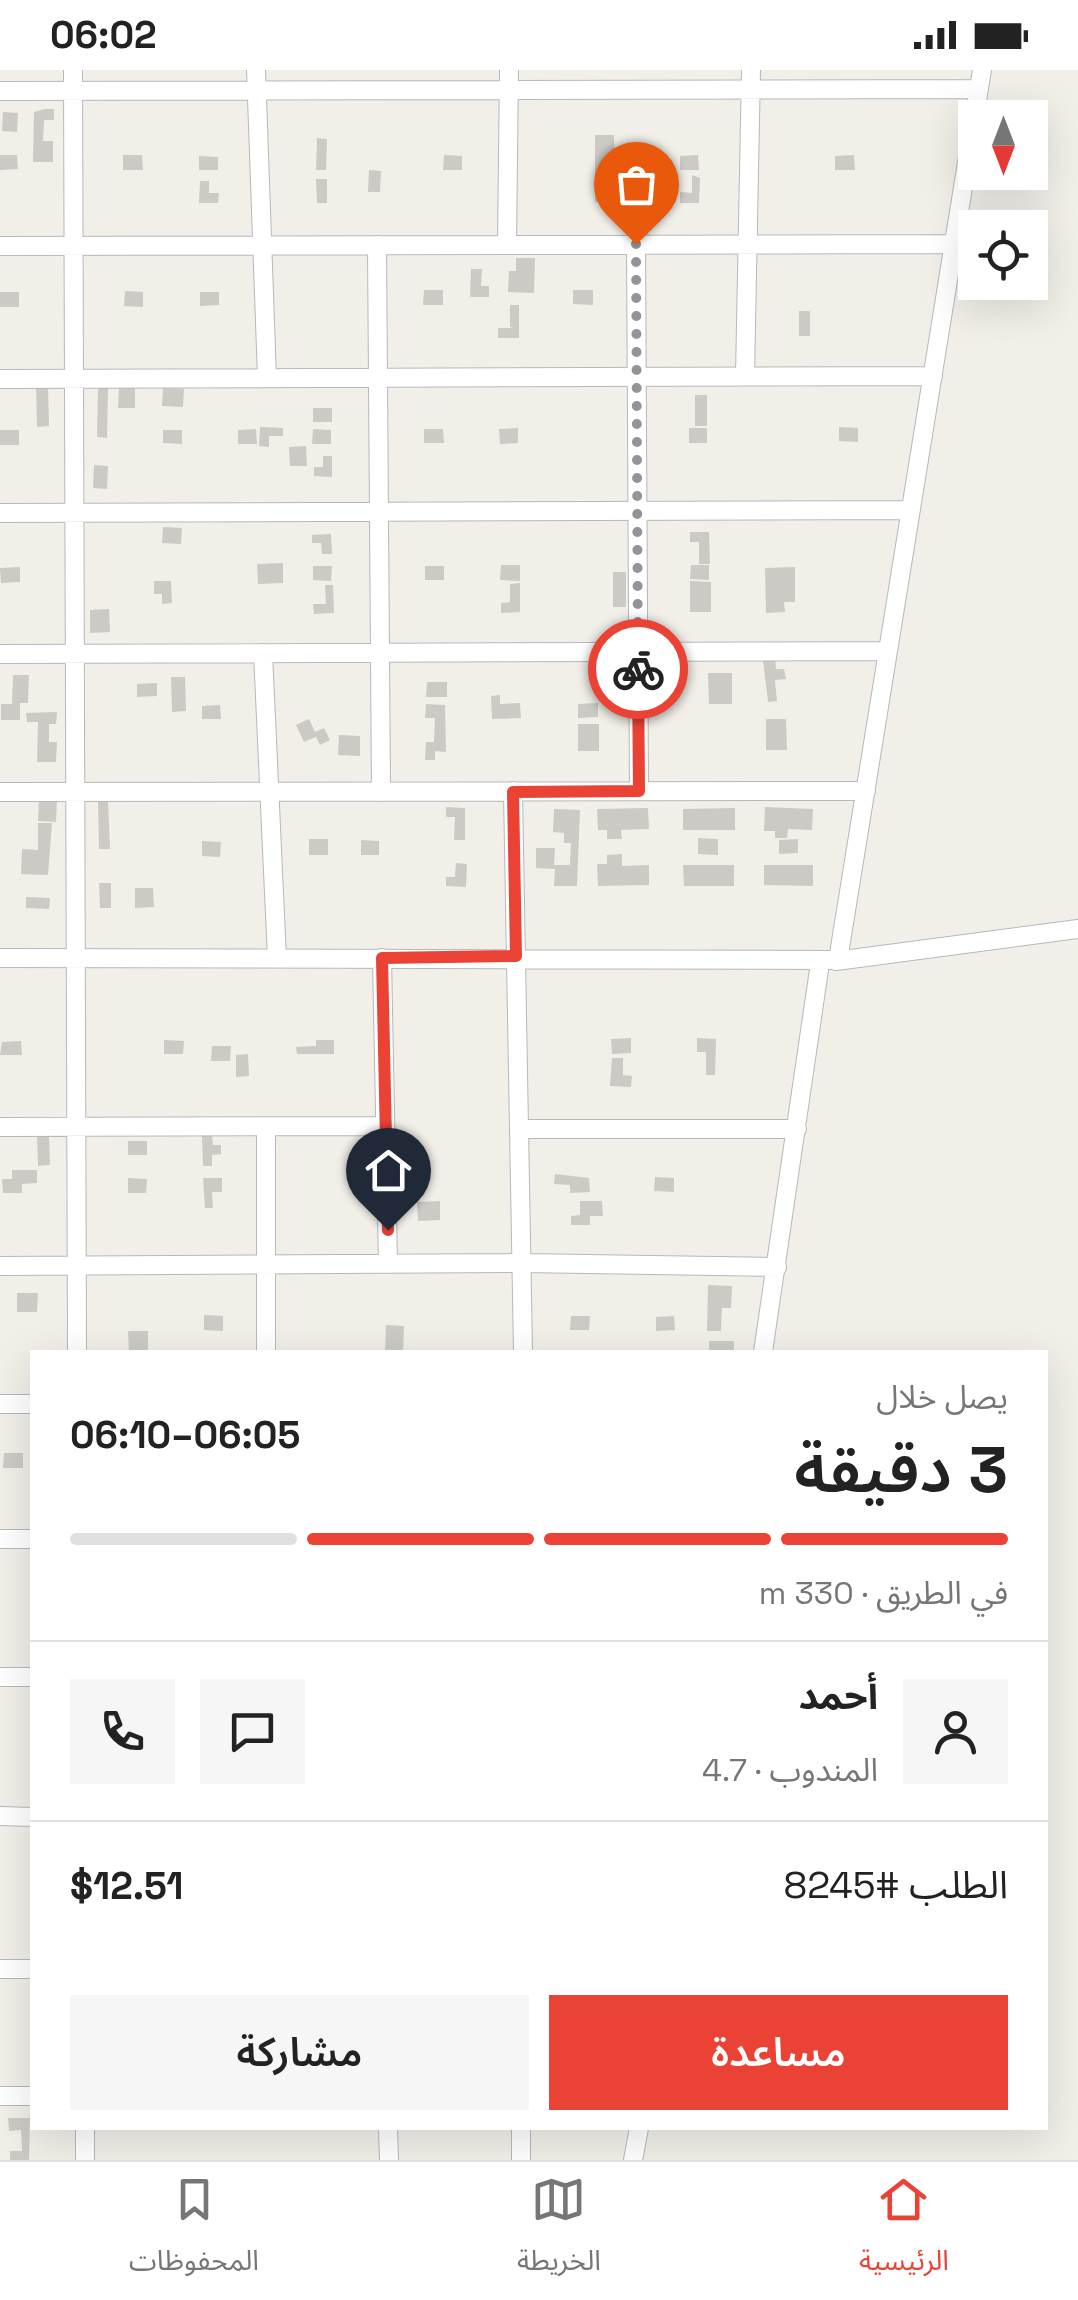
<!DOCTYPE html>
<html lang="ar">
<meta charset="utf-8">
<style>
:root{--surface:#fff;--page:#f6f6f6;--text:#222;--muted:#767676;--line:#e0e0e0;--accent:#ea4335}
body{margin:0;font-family:"Space Grotesk","Noto Sans Arabic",sans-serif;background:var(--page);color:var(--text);direction:rtl;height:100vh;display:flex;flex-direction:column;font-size:38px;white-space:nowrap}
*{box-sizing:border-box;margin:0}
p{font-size:32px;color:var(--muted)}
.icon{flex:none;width:55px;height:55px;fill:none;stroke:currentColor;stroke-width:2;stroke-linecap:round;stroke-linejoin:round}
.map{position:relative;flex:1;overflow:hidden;direction:ltr}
.panel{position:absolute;left:30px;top:1280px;width:1018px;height:780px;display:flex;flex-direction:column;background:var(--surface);border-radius:0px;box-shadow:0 10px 40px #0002;direction:rtl}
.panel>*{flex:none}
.needle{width:65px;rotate:180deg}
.controls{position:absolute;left:958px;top:30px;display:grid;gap:20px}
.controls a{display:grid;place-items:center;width:90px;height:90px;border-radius:0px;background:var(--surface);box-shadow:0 10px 40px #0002;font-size:50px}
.pin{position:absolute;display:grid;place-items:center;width:85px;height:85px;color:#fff;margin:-102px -42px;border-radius:50% 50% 50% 0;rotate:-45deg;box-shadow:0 0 10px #0007}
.pin .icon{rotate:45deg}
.courier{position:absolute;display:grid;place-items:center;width:100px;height:100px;margin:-50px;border:8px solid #ea4335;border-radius:50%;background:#fff;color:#222;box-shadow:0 2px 12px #0007}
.head em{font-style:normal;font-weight:600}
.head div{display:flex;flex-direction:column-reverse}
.head{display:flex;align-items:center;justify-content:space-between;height:170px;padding:0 40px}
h1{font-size:65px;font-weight:600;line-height:75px}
.bar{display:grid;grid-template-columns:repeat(4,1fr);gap:15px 10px;align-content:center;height:120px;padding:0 40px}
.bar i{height:12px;border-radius:8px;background:var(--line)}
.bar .active{background:var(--accent)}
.bar p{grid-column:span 4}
.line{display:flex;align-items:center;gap:25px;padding:0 40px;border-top:2px solid var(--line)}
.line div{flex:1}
.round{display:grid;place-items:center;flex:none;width:105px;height:105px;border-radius:0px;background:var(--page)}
.action{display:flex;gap:20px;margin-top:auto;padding:20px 40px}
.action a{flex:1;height:115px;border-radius:0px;background:var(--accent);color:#fff;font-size:40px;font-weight:600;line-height:115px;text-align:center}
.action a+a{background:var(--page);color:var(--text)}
.status{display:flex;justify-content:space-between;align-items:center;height:70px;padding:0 50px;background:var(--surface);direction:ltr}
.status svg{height:28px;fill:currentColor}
.tabs{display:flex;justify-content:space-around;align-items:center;height:140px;border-top:2px solid var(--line);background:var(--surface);font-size:28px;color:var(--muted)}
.tabs a{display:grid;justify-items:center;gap:5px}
.tabs .active{color:var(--accent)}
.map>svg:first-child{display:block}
.building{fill:#cccac5}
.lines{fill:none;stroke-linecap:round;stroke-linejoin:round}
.minor-casing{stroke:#b5b8bc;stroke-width:20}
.minor{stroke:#fff;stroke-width:18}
.done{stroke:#929495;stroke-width:10;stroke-dasharray:0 18}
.route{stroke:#ea4335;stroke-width:12}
</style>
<div class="status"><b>06:02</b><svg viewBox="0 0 49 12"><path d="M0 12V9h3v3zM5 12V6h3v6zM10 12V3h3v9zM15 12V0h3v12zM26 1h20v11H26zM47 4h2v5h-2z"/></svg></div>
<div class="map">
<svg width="1078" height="2090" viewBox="0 0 1078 2090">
<rect width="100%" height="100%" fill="#f1efe8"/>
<!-- building -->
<path class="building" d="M45 39H54V50H44L43 71H53V92H33L34 42Z
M3 42 18 43 17 62 2 61Z
M595 65H614L615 100H604V123L614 124V133L595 132Z
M317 68 327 69 326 100H316Z
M0 85H17L18 99 0 100Z
M123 85H142L143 100H123Z
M444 85 462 86V100H443Z
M698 85 699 100H680V86Z
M854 85 855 100H835V86Z
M199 86 218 87V100H199Z
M369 100 381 101 380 122H368Z
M692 105 700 108 699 133H680V122L692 123Z
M316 109H327V133H317Z
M200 111H209V123H219L218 133H199Z
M516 188H535L534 223 508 222 509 201H516Z
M471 199H482L481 216H489V227H470Z
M424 220H443V235H423Z
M573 220H593V235L573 234Z
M125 221 143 222V237L124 236Z
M0 222H19V237H0Z
M200 222H219V235L200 236Z
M510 235H519V268H498V258H514L510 257Z
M799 241H810V266H799Z
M36 315H48L49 356 37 357Z
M98 318H108L107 368 97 367Z
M119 318H135V338H118Z
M163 318 184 319 183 337 162 336Z
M695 325H707V356H695Z
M313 338H332V352H313Z
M260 357 283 358V366H269V377L259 376Z
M839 357 858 358V372L839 371Z
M518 358V373L500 374 499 359Z
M689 358H707V373H689Z
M256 359 257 374H238V360Z
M313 359 331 360V374H312Z
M424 359H443L444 373H424Z
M0 360H19V375H0Z
M163 360H182V374L163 373Z
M306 376 307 396H290L289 377Z
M323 386H332V407L314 406V397H323Z
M94 395 108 396 107 419 93 418Z
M163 457 182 458 181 474 162 473Z
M690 462H709L710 494H699V472H690Z
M331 464 332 484H322L321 473H312V465Z
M283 493V513L258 514 257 494Z
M501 495H520V511L500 510Z
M691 495H709V510L690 509Z
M313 496H332L331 511 313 510Z
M425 496H444V510H425Z
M20 497V512L1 513 0 498Z
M795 497V532H784L785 542 766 543 765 498Z
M613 502H626V537H613Z
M154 511H171L172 533 162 534V524H154Z
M690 511 711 512V542H690Z
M520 513V542L501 543V533L510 532V514Z
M325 515H333L334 543 314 544 313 534H326Z
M109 539 110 562 90 563V540Z
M775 588 776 599H784L786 609 775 610 777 631 768 632 763 590Z
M708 603H732V634H709Z
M13 605H29L28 633H20V650H1V634H12Z
M171 607H185L186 641 172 642Z
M427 612H447V627H426Z
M157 613V626L137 627V614Z
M500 625V634L520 633 521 648 492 649 491 626Z
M598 633V647L578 648V634Z
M426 634 445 635 446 682 435 681V690H425L426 672H434L435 648H425Z
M220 635 221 649H202V636Z
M57 642 56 654H49V672H57L56 692H37L38 652H27L26 643Z
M309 649 315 662 324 658 330 670 320 675 316 667 304 672 296 655Z
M766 649H786L787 680H766Z
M578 654H599V681H578Z
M339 665 360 666V686L338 685Z
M39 729H57L56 752 38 751Z
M98 730H108L110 779H99Z
M446 737 465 738V770H454L455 747H446Z
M765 737 813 739 812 760 788 759 787 768H775V761H764Z
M648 738 649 759 621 760 622 769H607V760H598L597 739Z
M735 738V760H683V739Z
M554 739 580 740 577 816H554L555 799 536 798V778H555L554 795H570L571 773H564V763L553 762Z
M38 753H52L48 805 21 804 22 779 38 780Z
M698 768 718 769V785L698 784Z
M309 769H328V785H309Z
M798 769V783L779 784V770Z
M361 770 379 771V785H361Z
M202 771 221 772 220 787 202 786Z
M622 784V796L649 795V815L598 816 597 794H607V785Z
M456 793 467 794 466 817 446 816V807H455Z
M683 795H734V816H684Z
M764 795H813V816L764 815Z
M99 813H111V838H100Z
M135 818H153L154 837 135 838Z
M26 827 50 828 49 839 26 838Z
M631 968V983L612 984 611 969Z
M697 968 716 969 715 1005H706V982H697Z
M164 970 184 971 183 984H164Z
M316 970H334V984H297L296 977 316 976Z
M21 971 22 985H0L2 972Z
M212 976H231L230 991H211Z
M248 984 249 1006 236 1007V985Z
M612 988H623V1005L632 1006 631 1017 610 1016Z
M212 1065 213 1075H221V1084L212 1085V1096H203L202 1066Z
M37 1066H49L50 1095 38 1096Z
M128 1071H147V1085H128Z
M12 1100H37V1113L22 1114V1123H3L2 1109H12Z
M555 1104 589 1108 590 1122 570 1123V1115L554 1114Z
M655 1107 674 1108V1122L654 1121Z
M128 1108 147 1109 146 1123H128Z
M203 1108H222V1122H212L213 1138H205Z
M440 1131V1150L418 1151 417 1132Z
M580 1131H602L603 1146H590V1155H571V1146L580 1145Z
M708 1215 732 1216 731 1238H722L721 1261H707Z
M17 1223H38L37 1242H17Z
M204 1245 223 1246V1261L204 1260Z
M571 1246H590L589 1260H570Z
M674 1246 675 1260 656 1261V1247Z
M386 1255 404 1256 403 1282H385Z
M128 1261H148V1282H129Z
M709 1271H734V1282H709Z
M4 1383H23V1398H3Z
M8 2048H30L29 2090H10V2081H22L21 2060 9 2061Z"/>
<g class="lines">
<defs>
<path id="minor" d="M73 0 77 1282
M256 0 267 308
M0 21 979 19
M636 174 639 721
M377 175 381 722
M507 175 509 0
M0 176 954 174
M745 306 751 0
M0 309 933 306
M0 443 911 440
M263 583 277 888
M0 584 888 581
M513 721 523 1282
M0 722 866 721
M0 888 838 890 982 0
M382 888 388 1194
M836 891 1078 859
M0 1057 385 1056
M266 1057V1282
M521 1059H797
M0 1196 522 1193 777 1197
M763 1282 820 893
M0 1334H32
M0 1469H32
M0 1607H32
M0 1746 32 1747
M0 1899H32
M0 2026H32
M85 2058V2090
M388 2058 389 2090
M521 2090V2058
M633 2090 639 2058"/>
</defs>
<!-- minor casing -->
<use href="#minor" class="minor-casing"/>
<!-- minor -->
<use href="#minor" class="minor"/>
</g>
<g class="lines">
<!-- done -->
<path class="done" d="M636 174 638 599"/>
<!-- route -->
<path class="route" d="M388 1160 382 888 516 886 513 722 639 721 638 599"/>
</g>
</svg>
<div class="controls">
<a><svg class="needle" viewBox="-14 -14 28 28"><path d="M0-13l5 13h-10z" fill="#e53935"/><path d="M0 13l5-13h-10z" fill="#767676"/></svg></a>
<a><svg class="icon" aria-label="locate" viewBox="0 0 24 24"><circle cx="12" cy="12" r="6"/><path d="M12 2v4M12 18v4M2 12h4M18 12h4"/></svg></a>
</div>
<div class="pin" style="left:636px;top:174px;background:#ea580c"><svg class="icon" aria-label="bag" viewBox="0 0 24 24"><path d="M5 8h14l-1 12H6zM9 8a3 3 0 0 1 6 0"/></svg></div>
<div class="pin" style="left:388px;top:1160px;background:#1f2937"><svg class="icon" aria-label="home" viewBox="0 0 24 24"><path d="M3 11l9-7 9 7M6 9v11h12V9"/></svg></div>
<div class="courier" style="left:638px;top:599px"><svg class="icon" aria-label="bike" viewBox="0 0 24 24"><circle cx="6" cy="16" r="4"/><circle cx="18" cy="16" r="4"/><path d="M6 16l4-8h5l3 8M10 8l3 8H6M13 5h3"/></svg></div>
<section class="panel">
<div class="head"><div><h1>3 دقيقة</h1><p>يصل خلال</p></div><em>06:05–06:10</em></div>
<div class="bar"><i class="active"></i><i class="active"></i><i class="active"></i><i></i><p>في الطريق · 330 m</p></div>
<div class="line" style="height:180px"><a class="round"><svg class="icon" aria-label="person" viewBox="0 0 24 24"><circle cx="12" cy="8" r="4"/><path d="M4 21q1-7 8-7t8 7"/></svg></a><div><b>أحمد</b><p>المندوب · 4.7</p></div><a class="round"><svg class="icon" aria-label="chat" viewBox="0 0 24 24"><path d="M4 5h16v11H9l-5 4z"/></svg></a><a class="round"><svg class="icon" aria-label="phone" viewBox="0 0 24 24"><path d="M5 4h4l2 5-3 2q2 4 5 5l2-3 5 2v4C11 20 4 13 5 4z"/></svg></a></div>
<div class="line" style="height:130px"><div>الطلب #8245</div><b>$12.51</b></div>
<div class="action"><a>مساعدة</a><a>مشاركة</a></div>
</section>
</div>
<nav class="tabs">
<a class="active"><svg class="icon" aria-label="home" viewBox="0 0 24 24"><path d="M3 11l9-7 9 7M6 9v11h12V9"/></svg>الرئيسية</a>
<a><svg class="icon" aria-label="map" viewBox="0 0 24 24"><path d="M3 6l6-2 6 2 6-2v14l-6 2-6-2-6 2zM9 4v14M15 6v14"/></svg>الخريطة</a>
<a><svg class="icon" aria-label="saved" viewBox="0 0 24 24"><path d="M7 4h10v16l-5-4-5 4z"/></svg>المحفوظات</a>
</nav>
